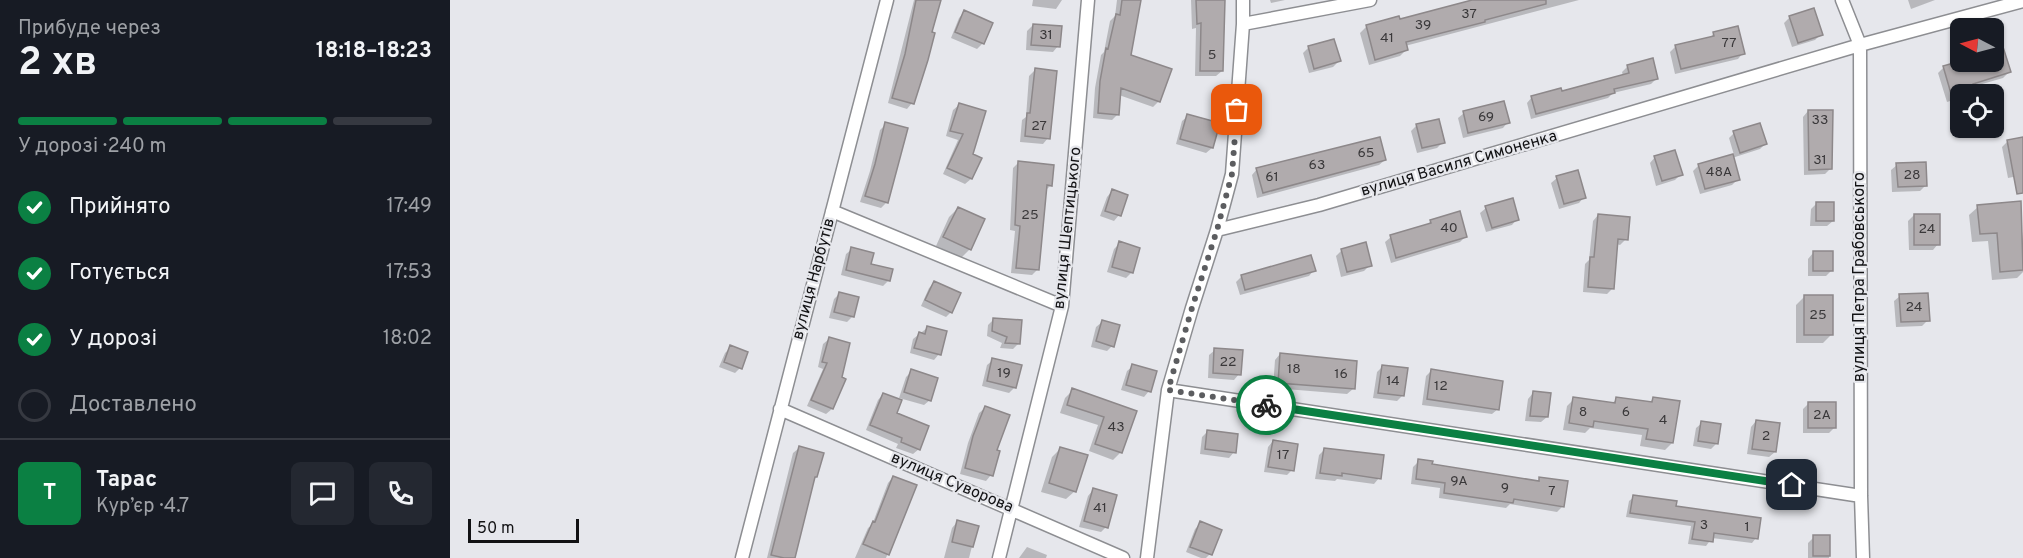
<!DOCTYPE html>
<html lang="uk">
<meta charset="utf-8">
<style>
:root{--surface:#171b24;--page:#242831;--text:#f1f3f6;--muted:#9ea1a6;--line:#363941;--accent:#0b8043}
body{margin:0;font-family:Overpass,sans-serif;background:var(--page);color:var(--text);height:100vh;display:flex;flex-direction:column;font-size:22px;white-space:nowrap}
*{box-sizing:border-box;margin:0}
p{font-size:20px;color:var(--muted)}
.icon{flex:none;width:33px;height:33px;fill:none;stroke:currentColor;stroke-width:2;stroke-linecap:round;stroke-linejoin:round}
.map{position:relative;flex:1;overflow:hidden}
.drawer{display:flex;flex-direction:column;background:var(--surface);width:450px}
.drawer>*{flex:none}
.needle{width:39px;rotate:276deg}
.controls{position:absolute;left:1500px;top:18px;display:grid;gap:12px}
.controls a{display:grid;place-items:center;width:54px;height:54px;border-radius:9px;background:var(--surface);box-shadow:0 2px 4px #0004;font-size:30px}
.scale{position:absolute;left:18px;bottom:15px;width:111px;box-sizing:border-box;padding-left:6px;border:3px solid #121214;border-top:0;font-size:16px;line-height:21px;white-space:nowrap;color:#121214;-webkit-text-stroke:4px #e6e7ec;paint-order:stroke}
.pin{position:absolute;display:grid;place-items:center;width:51px;height:51px;color:#fff;margin:-26px;border-radius:12px;box-shadow:0 3px 9px #0006}
.courier{position:absolute;display:grid;place-items:center;width:60px;height:60px;margin:-30px;border:4px solid #0b8043;border-radius:50%;background:#fff;color:#222;box-shadow:0 2px 8px #0007}
.summary em{font-style:normal;font-weight:700}
.summary div{display:flex;flex-direction:column-reverse}
.summary{display:flex;align-items:center;justify-content:space-between;height:102px;padding:0 18px}
h1{font-size:39px;font-weight:700;line-height:45px}
.bar{display:grid;grid-template-columns:repeat(4,1fr);gap:9px 6px;align-content:center;height:72px;padding:0 18px}
.bar i{height:8px;border-radius:4px;background:var(--line)}
.bar .on{background:var(--accent)}
.bar p{grid-column:span 4}
.line{display:flex;align-items:center;gap:15px;padding:0 18px;border-top:2px solid var(--line)}
.line div{flex:1}
.round{display:grid;place-items:center;flex:none;width:63px;height:63px;border-radius:9px;background:var(--page)}
ol{padding:0 18px;list-style:none}
li{display:flex;align-items:center;gap:18px;height:66px}
li p{margin-inline-start:auto}
li .icon{padding:6px;border-radius:50%;background:var(--accent);color:#fff;stroke-width:4}
li:last-child{color:var(--muted)}
li i{width:33px;height:33px;border:3px solid var(--line);border-radius:50%}
main{display:flex;flex:1;min-height:0}
.map>svg:first-child{display:block}
.shadow{fill:#0003}
.building{fill:#b0abad;stroke:#8d888a;stroke-width:1.5}
.lines{fill:none;stroke-linecap:round;stroke-linejoin:round}
.street-casing{stroke:#8d8e92;stroke-width:15}
.street{stroke:#fff;stroke-width:12}
.done{stroke:#5c5d60;stroke-width:6;stroke-dasharray:0 10.8}
.route{stroke:#0b8043;stroke-width:8}
.labels{text-anchor:middle;dominant-baseline:central;stroke-width:4.5;stroke-linejoin:round;paint-order:stroke}
.number-label{font-size:14px;fill:#3a383a}
.street-label{font-size:16px;fill:#121214;stroke:#e6e7ec}
</style>
<main>
<section class="drawer">
<div class="summary"><div><h1>2 хв</h1><p>Прибуде через</p></div><em>18:18–18:23</em></div>
<div class="bar"><i class="on"></i><i class="on"></i><i class="on"></i><i></i><p>У дорозі · 240 m</p></div>
<ol>
<li><svg class="icon" aria-label="check" viewBox="0 0 24 24"><path d="M5 12l5 5 9-10"/></svg>Прийнято<p>17:49</p></li>
<li><svg class="icon" aria-label="check" viewBox="0 0 24 24"><path d="M5 12l5 5 9-10"/></svg>Готується<p>17:53</p></li>
<li><svg class="icon" aria-label="check" viewBox="0 0 24 24"><path d="M5 12l5 5 9-10"/></svg>У дорозі<p>18:02</p></li>
<li><i></i>Доставлено</li>
</ol>
<div class="line" style="height:108px"><b class="round" style="background:var(--accent);color:#fff">Т</b><div><b>Тарас</b><p>Кур’єр · 4.7</p></div><a class="round"><svg class="icon" aria-label="chat" viewBox="0 0 24 24"><path d="M4 5h16v11H9l-5 4z"/></svg></a><a class="round"><svg class="icon" aria-label="phone" viewBox="0 0 24 24"><path d="M5 4h4l2 5-3 2q2 4 5 5l2-3 5 2v4C11 20 4 13 5 4z"/></svg></a></div>
</section>
<div class="map">
<svg width="1573" height="558" viewBox="0 0 1573 558">
<rect width="100%" height="100%" fill="#e6e7ec"/>
<!-- shadow -->
<path class="shadow" d="M464 0H489L462 103 457 109 438 103Z
M583 0H612L606 9 582 6Z
M667 0H690L679 56 709 101 703 107 669 95 668 114 662 120 643 118 645 88 651 55 654 52 660 21 665 16Z
M741 0H773L772 71 766 76H745L746 28 742 29Z
M820 0H835L821 3Z
M1028 0H1129L955 46 956 50 950 56 919 65 910 33 917 26 948 21Z
M1458 0H1485L1461 9Z
M514 12 533 43 527 49 501 38 509 18Z
M1340 17 1371 34 1365 40 1342 47 1334 23Z
M583 25 608 46 603 52 576 50 577 31Z
M1264 33 1293 53 1288 59 1225 74 1220 52 1225 47 1259 39Z
M859 47 889 61 883 67 859 73 853 53Z
M1552 48 1559 72 1553 78 1522 87 1523 90 1519 94H1510V98L1497 102 1488 73 1494 67 1511 62H1544V51Z
M1178 66 1207 78 1201 84 1163 93 1158 98 1081 119 1077 103 1082 97 1111 93 1173 76 1172 72Z
M585 70 598 138 593 144 570 142 572 120 576 117 579 76Z
M509 105 521 155 530 159 521 179 515 184 493 174 508 140 496 136 503 110Z
M1358 111 1381 168 1375 174 1354 175 1353 117Z
M1014 113 1058 122 1053 128 1013 138 1008 118Z
M738 116 762 148 756 153 726 144 732 121Z
M436 124 437 202 431 208 410 202 420 171 430 130Z
M967 125 993 142 987 148 967 153 961 131Z
M1284 133 1315 144 1310 149 1282 158 1288 179 1282 185 1250 194 1243 171 1249 165 1284 155 1279 138Z
M1573 139V175L1558 178 1552 147 1558 141Z
M1205 157 1231 174 1225 180 1206 186 1200 163Z
M935 160 929 165 807 198 802 175 807 169Z
M568 163 601 185 595 191 588 269 582 275 561 273 565 231 560 230 563 168Z
M1447 165 1476 185 1470 191 1442 192 1441 170Z
M1107 178 1134 197 1129 203 1109 209 1101 183Z
M662 191 669 215 664 221 650 216 657 197Z
M1569 203 1573 241V272L1567 278 1542 280 1538 241 1522 242 1519 215 1528 207Z
M1366 204 1383 221 1377 226H1360L1361 209Z
M508 208 520 249 511 258 486 246 499 217Z
M1036 208 1067 219 1062 225 1036 232 1030 213Z
M1148 215 1176 239 1170 245 1166 244 1162 289 1157 294 1133 292 1135 264 1139 260 1143 221Z
M1464 215 1488 244 1483 250H1459L1458 221Z
M981 221 1015 237 1010 242 941 263 935 242 941 237 976 226Z
M670 243 682 272 676 278 657 272 664 249Z
M402 249 419 265 439 280 433 286 391 275 396 254Z
M892 250 920 265 914 271 891 277 886 256Z
M1363 253 1382 270 1376 276H1358V259Z
M864 270 859 276 790 295 786 282 792 276Z
M484 283 501 312 496 317 471 306 479 288Z
M390 293 407 298 402 317 397 322 379 318 384 299Z
M1355 296 1381 335 1373 343H1346V305Z
M1450 296 1478 320 1472 326 1446 327 1444 301Z
M543 320 569 343 563 349 550 348 552 343 537 336 538 325Z
M652 322 662 346 657 351 641 347 646 327Z
M477 328 489 354 484 360 460 353 463 339Z
M379 339 390 378 394 379 382 409 376 414 357 406 373 369 368 367 373 344Z
M281 347 290 368 285 373 269 367 275 353Z
M765 350 789 374 784 380 758 378 759 355Z
M830 354 903 389 897 394 823 388 825 360Z
M543 360 565 387 559 393 532 386 537 365Z
M683 366 699 391 694 397 671 390 677 371Z
M932 367 953 395 947 401 923 398 927 372Z
M462 371 480 400 474 405 449 398 456 377Z
M981 371 1048 409 1042 414 972 405 976 376Z
M623 390 685 412 671 452 663 460 639 451 648 425 610 413 615 398Z
M1083 393 1097 417 1091 422 1075 421 1078 399Z
M433 394 469 449 463 454 446 448 448 444 416 430 428 400Z
M1204 398 1222 443 1215 450 1190 446 1192 435 1140 428 1135 433 1113 430 1117 406 1124 399 1161 404 1167 399 1199 403Z
M1358 404 1385 427 1379 433H1353V409Z
M535 408 545 451 541 475 536 481 510 474 518 443 529 413Z
M1306 421 1325 452 1319 457 1297 454 1301 427Z
M1252 423 1267 443 1261 449 1243 446 1246 428Z
M758 431 784 452 779 458 750 454 752 437Z
M823 441 842 470 837 475 814 472 818 447Z
M349 448 366 477 363 480 343 558H317L343 453Z
M611 448 625 491 616 499 591 492 602 457Z
M874 450 929 478 924 484 887 479 885 481 865 479 869 455Z
M969 461 980 465 1087 482 1090 479 1113 506 1107 512 1060 504 1056 508 989 498 990 488 961 484 963 467Z
M443 477 465 486 436 558H405L418 528 422 525 438 483Z
M643 490 656 527 651 532 629 527 638 496Z
M1184 497 1224 507 1306 538 1302 543 1262 538 1256 546 1238 544 1241 526 1176 517 1179 501Z
M507 522 527 527 519 558H494L502 528Z
M751 523 760 554 756 558H751L736 552 745 529Z
M1364 537H1379V558H1358V543Z
M577 547 597 555 596 558H569Z"/>
<!-- building -->
<path class="building" d="M466 0H491L482 32 485 33 478 60 464 104 442 98 455 54Z
M672 0H691L681 55 722 69 710 102 671 88 669 115 648 113 650 81 656 48 658 49 666 14 670 15Z
M746 0H775L773 71H750L751 23 747 24Z
M1022 0H1096V4L1035 20V22L956 42 958 50 925 60 916 25 949 16 950 19Z
M1364 8 1373 35 1348 43 1339 16Z
M514 10 543 23 534 44 505 32Z
M583 24 612 26 610 47 581 45Z
M1288 26 1295 54 1231 69 1225 45 1264 36 1263 32Z
M884 39 891 61 864 69 858 46Z
M1553 47 1561 72 1523 84 1525 91 1502 97 1493 66 1507 62H1544V49Z
M1203 58 1208 79 1164 89 1165 93 1086 114 1081 96 1111 88 1112 91 1179 73 1177 65Z
M585 68 607 71 600 139 575 136 577 113H580Z
M1054 101 1060 123 1018 133 1013 111Z
M509 103 536 111 523 154 532 158 522 179 497 168 513 134 500 131Z
M1358 110H1383L1382 169 1359 170Z
M737 114 770 123 763 148 730 139Z
M989 119 995 143 972 148 966 124Z
M435 122 458 128 438 203 415 196 425 164Z
M1310 123 1317 144 1290 153 1283 131Z
M930 137 936 160 813 193 806 168Z
M1573 137V193L1567 194 1557 140Z
M1225 150 1233 175 1212 181 1204 156Z
M1283 154 1290 180 1255 189 1248 164Z
M568 161 604 165 602 186 597 185 589 270 566 268 570 226 565 225Z
M1476 162 1477 186 1448 187 1446 163Z
M1128 170 1136 198 1114 204 1106 176Z
M662 189 678 195 671 216 655 211Z
M1063 198 1069 220 1042 228 1035 206Z
M1571 201 1573 270 1550 272 1547 233 1530 234 1527 205Z
M1366 202H1384V221H1366Z
M508 207 535 219 521 250 493 237Z
M1010 211 1017 237 946 258 940 235 981 223 980 220Z
M1148 214 1180 217 1178 240 1168 239 1164 289 1138 287 1140 257H1144Z
M1464 214H1490V245H1464Z
M669 241 690 248 683 273 662 267Z
M916 242 922 266 897 272 891 249Z
M401 247 424 253 421 264 443 269 440 281 396 270Z
M1363 251H1383V271H1363Z
M861 255 866 271 795 290 791 275Z
M484 281 511 293 502 313 475 300Z
M389 292 409 297 404 317 384 312Z
M1478 293 1480 321 1451 322 1449 294Z
M1354 295H1383V335H1354Z
M543 318 572 320 570 344 555 343 557 337 542 331Z
M652 320 670 325 664 347 646 341Z
M477 326 497 331 491 355 464 348 469 332 475 334Z
M379 337 400 343 392 377 396 379 383 409 361 400 377 363 372 362Z
M280 345 298 352 292 369 274 362Z
M764 348 793 350 791 375 763 373Z
M830 353 907 361 905 389 828 383Z
M542 358 572 365 566 388 537 381Z
M682 364 707 371 701 392 676 385Z
M932 365 958 368 954 396 928 393Z
M461 369 488 378 481 401 454 392Z
M981 369 1053 381 1049 410 977 399Z
M622 388 687 411 672 453 645 444 654 417 617 405Z
M1083 391 1101 393 1098 417 1080 416Z
M433 393 452 400 447 413 479 426 470 450 451 442 452 438 420 425Z
M1123 397 1165 403 1166 397 1202 402 1203 397 1230 401 1223 443 1196 439 1198 429 1144 421 1143 427 1119 423Z
M1358 402H1386V428H1358Z
M535 406 560 415 547 450 550 451 543 476 515 468 523 436Z
M1306 420 1330 423 1326 452 1302 449Z
M1251 421 1271 424 1268 444 1248 441Z
M757 430 788 434 786 453 755 449Z
M823 440 848 444 844 471 818 467Z
M349 446 374 453 367 477H365L345 558H334L321 555Z
M610 447 638 455 626 492 599 483Z
M874 448 934 455 931 479 892 473V476L870 473Z
M968 459 983 461 982 464 1089 481V477L1118 481 1114 507 1064 499 1063 503 994 493 995 483 966 479Z
M443 476 467 485 439 555 413 544 423 521 425 522Z
M643 488 667 495 658 528 634 521Z
M1183 495 1227 501 1226 506 1311 518 1308 539 1264 533 1263 542 1242 539 1245 522 1180 513Z
M507 520 529 526 523 547 502 542Z
M750 521 772 530 762 555 740 547Z
M1363 535H1380V556H1363Z"/>
<g class="lines">
<defs>
<path id="street" d="M1392 0 1410 45 1411 496 1413 558
M793 24 920 0
M382 211 612 306
M767 230 869 205 1410 45 1573 1
M718 390 1411 496
M330 409 673 558
M292 558 437 0
M549 558 612 306 638 0
M697 558 718 390 742 308 767 230 782 174 793 24V0"/>
</defs>
<!-- street casing -->
<use href="#street" class="street-casing"/>
<!-- street -->
<use href="#street" class="street"/>
</g>
<g class="lines">
<!-- done -->
<path class="done" d="M787 110 782 174 767 230 742 308 718 390 816 405"/>
<!-- route -->
<path class="route" d="M816 405 1342 485"/>
</g>
<g class="labels">
<!-- number labels -->
<g class="number-label">
<text x="1019" y="14">37</text>
<text x="973" y="25">39</text>
<text x="596" y="35">31</text>
<text x="937" y="38">41</text>
<text x="1279" y="43">77</text>
<text x="762" y="55">5</text>
<text x="1036" y="117">69</text>
<text x="1370" y="120">33</text>
<text x="589" y="126">27</text>
<text x="916" y="153">65</text>
<text x="1370" y="160">31</text>
<text x="867" y="165">63</text>
<text x="1269" y="172">48А</text>
<text x="1462" y="175">28</text>
<text x="822" y="177">61</text>
<text x="580" y="215">25</text>
<text x="999" y="228">40</text>
<text x="1477" y="229">24</text>
<text x="1464" y="307">24</text>
<text x="1368" y="315">25</text>
<text x="778" y="362">22</text>
<text x="844" y="369">18</text>
<text x="554" y="373">19</text>
<text x="891" y="374">16</text>
<text x="943" y="381">14</text>
<text x="991" y="386">12</text>
<text x="1133" y="412">8</text>
<text x="1176" y="412">6</text>
<text x="1372" y="415">2А</text>
<text x="1213" y="420">4</text>
<text x="666" y="427">43</text>
<text x="1316" y="436">2</text>
<text x="833" y="455">17</text>
<text x="1009" y="481">9А</text>
<text x="1055" y="488">9</text>
<text x="1102" y="491">7</text>
<text x="650" y="508">41</text>
<text x="1254" y="525">3</text>
<text x="1297" y="527">1</text>
</g>
<!-- street labels -->
<g class="street-label">
<text transform="translate(1009 164) rotate(-16)">вулиця Василя Симоненка</text>
<text transform="translate(618 228) rotate(-84)">вулиця Шептицького</text>
<text transform="translate(1410 277) rotate(-90)">вулиця Петра Грабовського</text>
<text transform="translate(364 279) rotate(-75)">вулиця Нарбутів</text>
<text transform="translate(502 483) rotate(23)">вулиця Суворова</text>
</g>
</g>
</svg>
<div class="controls">
<a><svg class="needle" viewBox="-14 -14 28 28"><path d="M0-13l5 13h-10z" fill="#e53935"/><path d="M0 13l5-13h-10z" fill="#9ea1a6"/></svg></a>
<a><svg class="icon" aria-label="locate" viewBox="0 0 24 24"><circle cx="12" cy="12" r="6"/><path d="M12 2v4M12 18v4M2 12h4M18 12h4"/></svg></a>
</div>
<div class="scale">50 m</div>
<div class="pin" style="left:787px;top:110px;background:#ea580c"><svg class="icon" aria-label="bag" viewBox="0 0 24 24"><path d="M5 8h14l-1 12H6zM9 8a3 3 0 0 1 6 0"/></svg></div>
<div class="pin" style="left:1342px;top:485px;background:#1f2937"><svg class="icon" aria-label="home" viewBox="0 0 24 24"><path d="M3 11l9-7 9 7M6 9v11h12V9"/></svg></div>
<div class="courier" style="left:816px;top:405px"><svg class="icon" aria-label="bike" viewBox="0 0 24 24"><circle cx="6" cy="16" r="4"/><circle cx="18" cy="16" r="4"/><path d="M6 16l4-8h5l3 8M10 8l3 8H6M13 5h3"/></svg></div>
</div>
</main>
